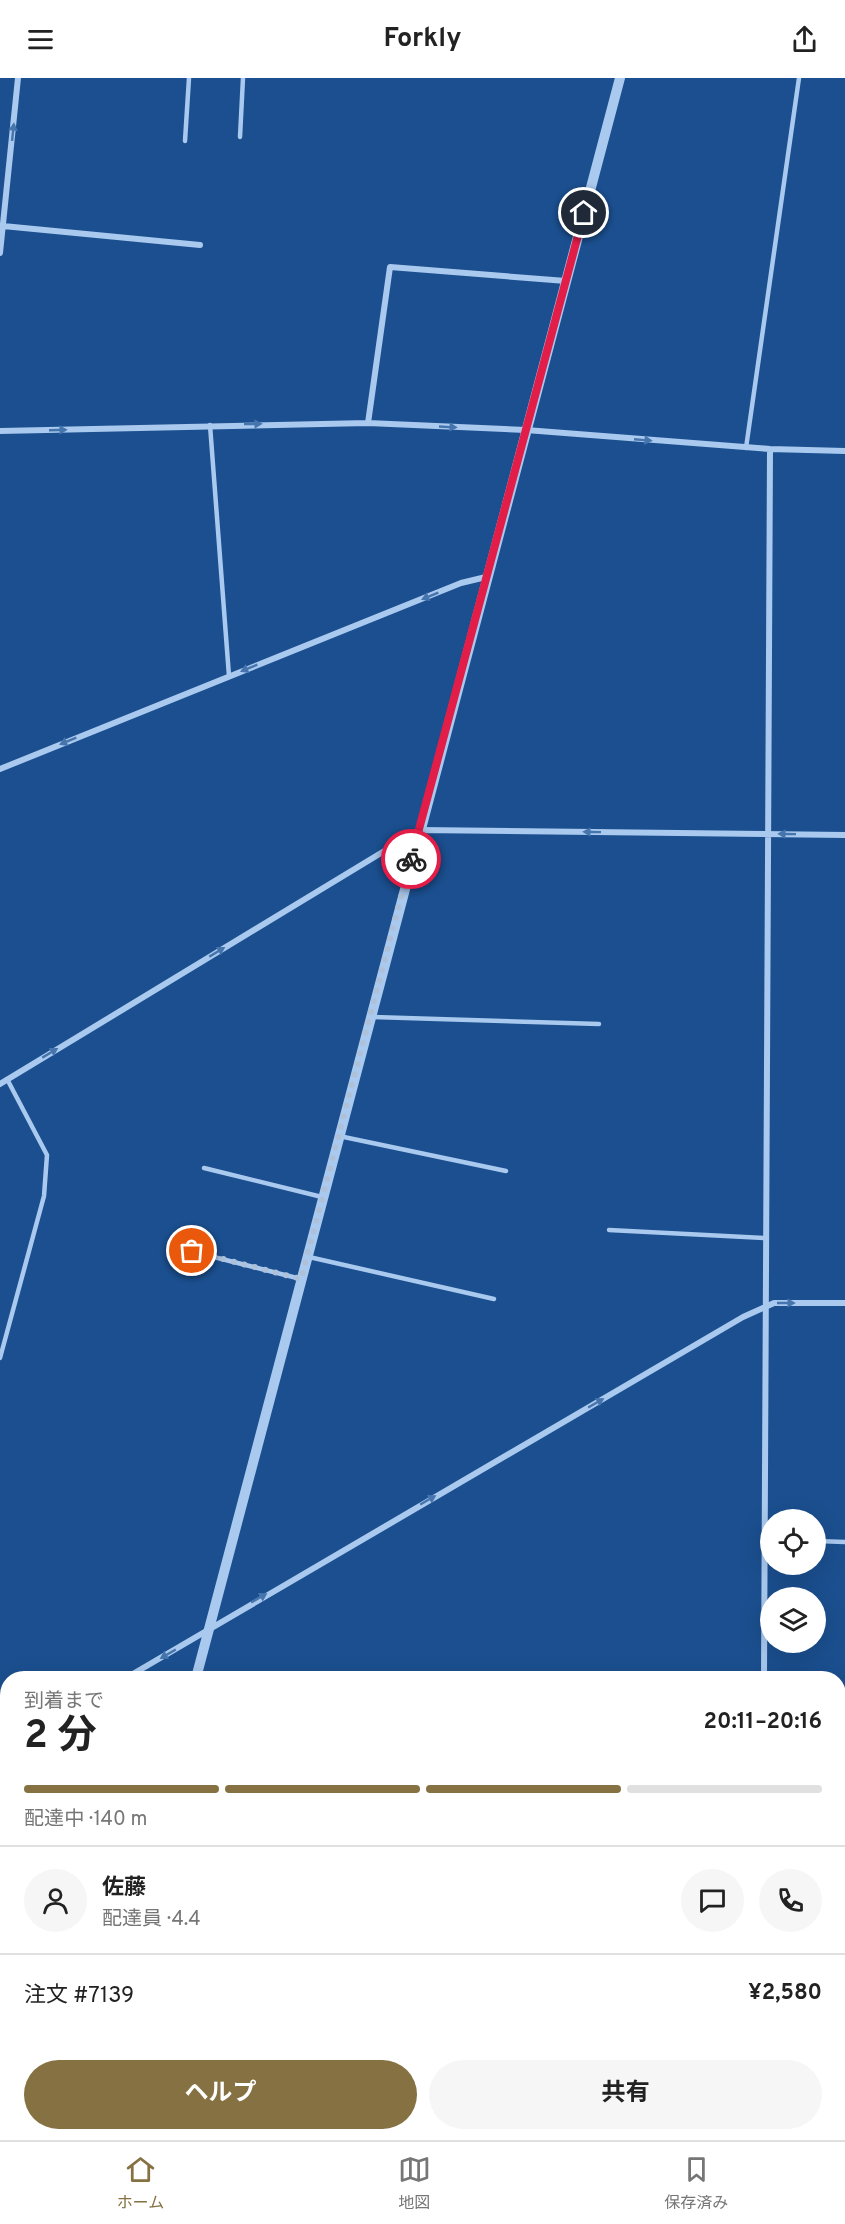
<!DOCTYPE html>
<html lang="ja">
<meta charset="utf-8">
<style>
:root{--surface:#fff;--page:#f6f6f6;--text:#222;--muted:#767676;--line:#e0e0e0;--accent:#857141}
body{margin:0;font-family:Overpass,"Noto Sans JP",sans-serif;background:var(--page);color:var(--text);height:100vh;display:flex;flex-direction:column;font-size:22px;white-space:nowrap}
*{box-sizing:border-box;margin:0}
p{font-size:20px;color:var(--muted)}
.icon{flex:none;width:33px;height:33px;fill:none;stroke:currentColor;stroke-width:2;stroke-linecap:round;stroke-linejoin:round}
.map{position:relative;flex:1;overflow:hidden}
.details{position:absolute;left:0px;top:1593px;width:846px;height:470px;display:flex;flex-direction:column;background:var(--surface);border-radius:24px 24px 0 0;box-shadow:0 6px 24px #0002}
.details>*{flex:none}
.controls{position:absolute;left:760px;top:1431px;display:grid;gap:12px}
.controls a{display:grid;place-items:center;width:66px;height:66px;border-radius:50%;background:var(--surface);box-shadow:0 6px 24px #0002;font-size:30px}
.pin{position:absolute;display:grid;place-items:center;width:51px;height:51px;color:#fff;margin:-26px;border:3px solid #fff;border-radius:50%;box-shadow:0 2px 6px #0007}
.courier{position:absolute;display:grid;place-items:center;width:60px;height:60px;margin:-30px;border:4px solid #e11d48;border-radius:50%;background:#fff;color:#222;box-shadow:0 2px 8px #0007}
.head em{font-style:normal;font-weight:700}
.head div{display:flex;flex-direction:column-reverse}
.head{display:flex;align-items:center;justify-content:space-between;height:102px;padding:0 24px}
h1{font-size:39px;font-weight:700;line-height:45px}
.bar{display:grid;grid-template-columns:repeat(4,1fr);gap:9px 6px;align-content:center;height:72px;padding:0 24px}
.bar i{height:8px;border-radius:4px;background:var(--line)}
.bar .active{background:var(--accent)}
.bar p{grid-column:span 4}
.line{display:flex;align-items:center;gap:15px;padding:0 24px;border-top:2px solid var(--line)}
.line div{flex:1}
.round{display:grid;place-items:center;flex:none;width:63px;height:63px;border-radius:32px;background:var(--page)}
.action{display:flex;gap:12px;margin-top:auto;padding:12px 24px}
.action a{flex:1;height:69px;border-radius:36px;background:var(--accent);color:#fff;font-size:24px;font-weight:700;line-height:69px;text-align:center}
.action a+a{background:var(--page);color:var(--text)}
header{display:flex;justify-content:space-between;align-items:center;height:78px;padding:0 24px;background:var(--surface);font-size:27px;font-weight:700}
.menu{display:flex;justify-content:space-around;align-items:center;height:84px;border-top:2px solid var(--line);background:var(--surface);font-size:16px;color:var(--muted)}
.menu a{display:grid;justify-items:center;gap:3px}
.menu .active{color:var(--accent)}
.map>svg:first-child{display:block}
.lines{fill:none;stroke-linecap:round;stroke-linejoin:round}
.service{stroke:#a9c9ee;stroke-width:4.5}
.minor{stroke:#a9c9ee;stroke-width:6}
.tertiary{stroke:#a9c9ee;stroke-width:10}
.oneway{fill:#4674ac}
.done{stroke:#afc1d8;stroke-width:6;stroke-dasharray:0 10.8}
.route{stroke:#e11d48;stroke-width:8}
</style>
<header><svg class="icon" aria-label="menu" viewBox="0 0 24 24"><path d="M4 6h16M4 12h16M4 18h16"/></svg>Forkly<svg class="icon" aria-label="share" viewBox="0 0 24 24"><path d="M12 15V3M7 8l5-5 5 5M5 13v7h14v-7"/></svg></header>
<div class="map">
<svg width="845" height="2062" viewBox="0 0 845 2062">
<rect width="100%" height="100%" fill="#1b4f8f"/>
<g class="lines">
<!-- service -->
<path class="service" d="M240 59 243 0
M185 63 189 0
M210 347 229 598
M746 370 799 0
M373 939 599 946
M339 1058 506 1093
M204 1090 322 1119
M609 1152 765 1160
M170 1168 301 1201
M309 1179 494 1221
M0 1280 44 1118 47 1077 7 1001
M816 1463 845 1464"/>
<!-- minor -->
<path class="minor" d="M3 148 200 167
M0 175 18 0
M368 345 390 189 566 203
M0 353 368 345 526 352 770 371 845 373
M0 691 461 505 486 499
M0 1006 419 752 845 757
M126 1600 743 1239 774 1225H845
M764 1600 770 371
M0 1656 8 1667
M838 1699H845
M773 2055V2062
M133 2062 145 2055"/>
<!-- tertiary -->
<path class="tertiary" d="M196 1600 620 0
M73 2062 75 2055"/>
</g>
<!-- one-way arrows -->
<defs><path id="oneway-solid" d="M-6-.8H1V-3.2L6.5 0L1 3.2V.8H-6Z" transform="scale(1.5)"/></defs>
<g class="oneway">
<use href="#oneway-solid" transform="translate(13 54) rotate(-84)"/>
<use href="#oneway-solid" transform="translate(253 346) rotate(-1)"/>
<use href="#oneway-solid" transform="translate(448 349) rotate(3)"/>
<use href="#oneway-solid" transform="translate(58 352) rotate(-2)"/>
<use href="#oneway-solid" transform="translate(643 362) rotate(5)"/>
<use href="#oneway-solid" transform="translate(430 518) rotate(158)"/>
<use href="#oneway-solid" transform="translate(249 590) rotate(158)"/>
<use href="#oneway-solid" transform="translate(68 663) rotate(158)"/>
<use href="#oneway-solid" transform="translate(592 754) rotate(-179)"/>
<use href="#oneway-solid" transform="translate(787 756) rotate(-179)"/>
<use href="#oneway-solid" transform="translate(217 874) rotate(-31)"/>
<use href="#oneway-solid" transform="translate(50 975) rotate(-31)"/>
<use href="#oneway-solid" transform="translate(786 1225)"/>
<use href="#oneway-solid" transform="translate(596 1325) rotate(-30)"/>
<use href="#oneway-solid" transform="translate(428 1422) rotate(-30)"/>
<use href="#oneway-solid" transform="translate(259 1520) rotate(-30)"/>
<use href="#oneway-solid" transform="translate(168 1576) rotate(150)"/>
</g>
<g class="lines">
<!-- done -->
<path class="done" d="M192 1173 301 1201 411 781"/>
<!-- route -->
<path class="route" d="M411 781 584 135"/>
</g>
</svg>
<div class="controls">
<a><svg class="icon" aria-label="locate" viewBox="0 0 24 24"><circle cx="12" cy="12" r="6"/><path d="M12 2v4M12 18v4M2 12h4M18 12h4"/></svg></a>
<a><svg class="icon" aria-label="layers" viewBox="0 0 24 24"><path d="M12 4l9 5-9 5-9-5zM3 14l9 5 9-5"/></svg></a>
</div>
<div class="pin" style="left:192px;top:1173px;background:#ea580c"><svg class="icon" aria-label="bag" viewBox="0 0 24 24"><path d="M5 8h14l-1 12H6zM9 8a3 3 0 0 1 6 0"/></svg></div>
<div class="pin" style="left:584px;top:135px;background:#1f2937"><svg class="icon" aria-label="home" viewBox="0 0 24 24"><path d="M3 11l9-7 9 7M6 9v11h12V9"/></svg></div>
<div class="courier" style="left:411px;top:781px"><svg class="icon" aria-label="bike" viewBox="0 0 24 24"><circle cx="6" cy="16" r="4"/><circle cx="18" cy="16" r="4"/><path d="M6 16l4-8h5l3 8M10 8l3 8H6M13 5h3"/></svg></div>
<section class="details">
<div class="head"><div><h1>2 分</h1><p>到着まで</p></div><em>20:11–20:16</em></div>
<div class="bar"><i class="active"></i><i class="active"></i><i class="active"></i><i></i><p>配達中 · 140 m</p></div>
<div class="line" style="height:108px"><a class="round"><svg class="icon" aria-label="person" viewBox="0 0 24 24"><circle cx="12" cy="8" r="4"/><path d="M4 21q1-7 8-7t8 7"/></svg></a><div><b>佐藤</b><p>配達員 · 4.4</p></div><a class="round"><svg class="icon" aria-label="chat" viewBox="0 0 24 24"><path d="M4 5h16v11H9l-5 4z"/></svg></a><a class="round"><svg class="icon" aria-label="phone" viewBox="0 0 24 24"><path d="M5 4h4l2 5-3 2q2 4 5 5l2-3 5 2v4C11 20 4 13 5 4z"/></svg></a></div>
<div class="line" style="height:78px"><div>注文 #7139</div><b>¥2,580</b></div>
<div class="action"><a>ヘルプ</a><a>共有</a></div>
</section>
</div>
<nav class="menu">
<a class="active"><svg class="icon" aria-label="home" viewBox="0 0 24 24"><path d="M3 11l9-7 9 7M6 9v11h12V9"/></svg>ホーム</a>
<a><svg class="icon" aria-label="map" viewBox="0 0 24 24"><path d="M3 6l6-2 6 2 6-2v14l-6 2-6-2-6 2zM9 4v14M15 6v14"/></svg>地図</a>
<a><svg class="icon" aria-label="saved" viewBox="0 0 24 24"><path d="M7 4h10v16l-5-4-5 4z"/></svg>保存済み</a>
</nav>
